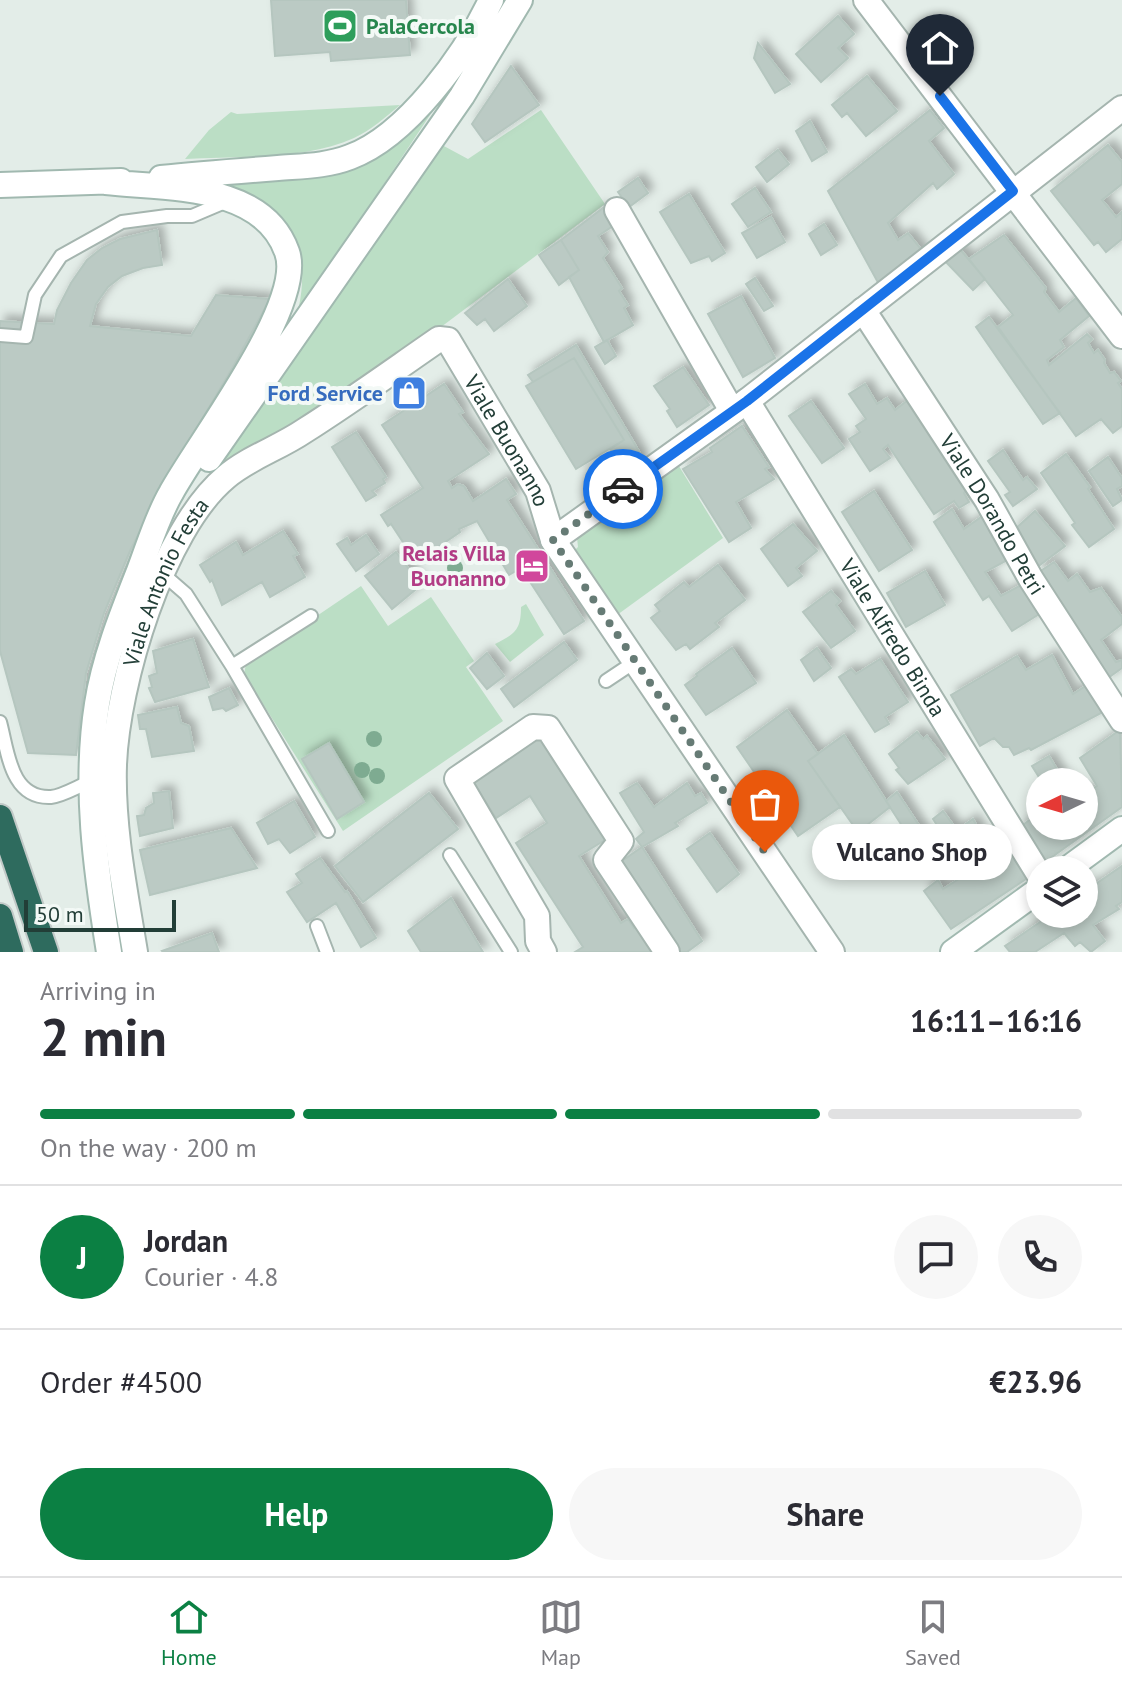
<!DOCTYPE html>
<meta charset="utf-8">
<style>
:root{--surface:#fff;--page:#f7f7f7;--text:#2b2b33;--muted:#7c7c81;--line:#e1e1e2;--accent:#0b8043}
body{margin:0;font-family:"PT Sans",sans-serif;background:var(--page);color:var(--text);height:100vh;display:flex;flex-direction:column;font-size:30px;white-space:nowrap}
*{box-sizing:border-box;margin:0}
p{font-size:26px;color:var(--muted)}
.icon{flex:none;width:44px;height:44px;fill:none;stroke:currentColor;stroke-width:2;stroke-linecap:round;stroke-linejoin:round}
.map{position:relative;height:952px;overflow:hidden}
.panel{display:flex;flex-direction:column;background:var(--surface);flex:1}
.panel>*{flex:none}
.needle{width:52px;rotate:265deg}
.controls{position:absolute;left:1026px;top:768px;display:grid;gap:16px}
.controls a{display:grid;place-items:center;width:72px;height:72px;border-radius:50%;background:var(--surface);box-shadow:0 4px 12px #0003;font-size:40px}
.scale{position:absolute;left:24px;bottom:20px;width:152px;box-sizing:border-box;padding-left:8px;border:4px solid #223e37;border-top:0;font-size:22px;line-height:28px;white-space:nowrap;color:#223e37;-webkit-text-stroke:6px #f3f9f6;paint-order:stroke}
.pin{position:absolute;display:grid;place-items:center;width:68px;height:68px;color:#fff;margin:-82px -34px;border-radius:50% 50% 50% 0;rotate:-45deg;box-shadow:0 0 8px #0007}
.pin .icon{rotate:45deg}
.courier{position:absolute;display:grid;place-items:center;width:80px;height:80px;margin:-40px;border:6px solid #1a73e8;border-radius:50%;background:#fff;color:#222;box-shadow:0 2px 10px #0007}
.bubble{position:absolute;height:56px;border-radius:28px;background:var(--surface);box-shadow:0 4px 12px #0003;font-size:26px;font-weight:700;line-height:56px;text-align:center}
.head em{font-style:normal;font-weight:700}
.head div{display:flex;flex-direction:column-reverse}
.head{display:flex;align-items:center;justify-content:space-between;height:136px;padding:0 40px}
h1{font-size:52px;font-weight:700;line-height:60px}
.bar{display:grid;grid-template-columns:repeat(4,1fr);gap:12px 8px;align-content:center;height:96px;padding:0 40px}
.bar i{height:10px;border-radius:6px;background:var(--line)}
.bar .selected{background:var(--accent)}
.bar p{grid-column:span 4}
.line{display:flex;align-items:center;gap:20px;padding:0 40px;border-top:2px solid var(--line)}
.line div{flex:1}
.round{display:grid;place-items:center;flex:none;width:84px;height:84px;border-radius:42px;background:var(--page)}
.cta{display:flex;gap:16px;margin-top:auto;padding:16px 40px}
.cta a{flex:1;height:92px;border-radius:48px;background:var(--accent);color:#fff;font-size:32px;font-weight:700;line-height:92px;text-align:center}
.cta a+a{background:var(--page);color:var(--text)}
.tabs{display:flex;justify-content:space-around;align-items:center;height:112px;border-top:2px solid var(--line);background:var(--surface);font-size:22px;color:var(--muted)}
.tabs a{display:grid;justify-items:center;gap:4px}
.tabs .selected{color:var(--accent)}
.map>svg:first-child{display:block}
.green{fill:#bbdec5}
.building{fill:#bbcac4;stroke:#b5c6bf;stroke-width:2;filter:url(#shadow)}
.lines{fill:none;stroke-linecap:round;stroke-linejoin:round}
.lane-casing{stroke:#a5b5af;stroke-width:16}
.street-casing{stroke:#a5b5af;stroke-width:28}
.secondary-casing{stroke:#a1b9b0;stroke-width:28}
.highway-casing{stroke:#c1c9c7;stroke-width:28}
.lane{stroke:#fff;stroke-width:12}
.street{stroke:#fff;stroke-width:24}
.secondary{stroke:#fff;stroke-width:24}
.highway{stroke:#2e6b5e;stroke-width:24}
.tree{fill:#7eab91}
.done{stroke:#667b75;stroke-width:8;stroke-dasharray:0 14.4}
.route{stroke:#1a73e8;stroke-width:10}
.labels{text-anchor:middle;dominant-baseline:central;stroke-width:8;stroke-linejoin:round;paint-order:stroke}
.leisure-label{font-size:22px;font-weight:bold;fill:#27864d;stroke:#f3f9f6;text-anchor:start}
.shop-label{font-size:22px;font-weight:bold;fill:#366cbe;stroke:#f3f9f6;text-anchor:end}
.street-label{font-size:22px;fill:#223e37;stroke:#f3f9f6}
.hotel-label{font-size:22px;font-weight:bold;fill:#b23c85;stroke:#f3f9f6;text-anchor:end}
</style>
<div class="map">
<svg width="1122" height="952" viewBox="0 0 1122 952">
<defs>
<filter id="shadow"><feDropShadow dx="5.5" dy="-5.5" stdDeviation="4" flood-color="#0004"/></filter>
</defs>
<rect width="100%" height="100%" fill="#e3ede8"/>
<!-- green -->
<path class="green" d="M446 91 302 307 299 306C312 244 284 199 223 184L322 176Z
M400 105C386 117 371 130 354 138 306 160 238 156 185 159L209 130 231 112 237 114Z
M541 110 605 204 361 387 212 477 442 145 468 159Z
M677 463 723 538 617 615 574 551 578 547 577 538Z
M361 586 388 626 431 597 474 661 466 667 503 721 343 831 244 674 246 664Z
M526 604 544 635 510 662 495 644C515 634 521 630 521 607Z"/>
<!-- building -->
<path class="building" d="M271 0H406L410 55 331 61 330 52 275 56Z
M838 16 854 34 838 48 848 58 821 82 796 54Z
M758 43 790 84 775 93 754 58Z
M511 66 539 105 485 142 472 124Z
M867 76 897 111 866 136 847 113 842 117 832 105Z
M930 110 944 128 929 141 954 174 937 189 933 183 888 223 898 240 908 233 925 254 881 288 828 191Z
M810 121 827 152 812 161 796 131Z
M1108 145 1122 162V184L1102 200 1116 217 1122 212V239L1106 252 1098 242 1094 245 1051 191Z
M778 150 789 164 767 182 756 167Z
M638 178 648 193 629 207 618 192Z
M755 188 771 212 748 227 732 204Z
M689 194 725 253 712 261 709 256 691 263 660 212Z
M603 208 616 224 598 236 608 252 603 258 622 288 619 291 628 305 624 308 633 325 604 342 569 277 579 270 561 240Z
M771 217 785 242 757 258 742 233Z
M824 224 837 245 821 255 809 234Z
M157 230 162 265 143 268 122 276 108 287 96 304 90 326 191 336 216 295 270 299 233 367 167 478 130 551 104 613 86 673 76 755 28 753 0 651V321L54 324 57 310 71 283 87 260 102 248 120 239Z
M1004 235 1046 288 1044 292 1059 312 1076 298 1089 316 1060 340 1064 347 1047 360 1049 365 1087 334 1092 339 1088 343 1094 353 1098 350 1105 360 1104 363 1110 373 1114 372 1121 381 1118 383 1122 389V426L1113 433 1101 419 1076 436 998 327 1013 315 969 259Z
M561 240 579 270 559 285 539 255Z
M959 248 985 279 973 290 944 260Z
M755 278 773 306 764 311 746 284Z
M508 279 527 306 494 331 485 319 477 325 465 313Z
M741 296 775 358 743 377 708 314Z
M989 317 1060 413 1043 424 976 327Z
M607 340 616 356 605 364 595 347Z
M576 345 643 458 623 469 610 449 624 440 574 358 533 382 528 375Z
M574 358 624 440 576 469 526 386Z
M683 367 709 405 677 427 667 411 670 409 654 386Z
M444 384 463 412 459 414 489 454 448 481 452 488 458 484 464 486 473 501 506 479 516 494 507 500 584 621 564 634 521 568 509 575 477 521 459 529 460 532 416 562 391 524 388 526 381 515 423 488 382 425Z
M865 384 877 404 887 398 895 410 908 400 967 490 964 493 969 502 959 508 954 501 934 514 888 445 883 449 890 458 870 471 849 439 860 432 856 426 866 419 849 394Z
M811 401 844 448 822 463 789 416Z
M742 426 769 467 765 469 774 479 736 502 751 528 729 542 683 469 712 452 710 448Z
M356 432 386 477 383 479 385 483 372 491 376 495 366 501 332 447Z
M1003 450 1023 480 1027 477 1037 489 1013 506 1005 495 1010 492 988 461Z
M1066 454 1090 487 1088 489 1114 529 1089 547 1072 525 1075 523 1041 473Z
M1108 457 1122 478V486L1117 489 1122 500 1113 506 1089 471Z
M874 491 912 550 879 571 842 512Z
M952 509 964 529 984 515 1013 557 985 572 1001 596 1023 584 1041 613 1012 631 989 596 983 600 934 522Z
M1035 511 1065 546 1036 568 1013 531Z
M793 524 817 551 796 568 802 576 788 586 761 549Z
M283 531 298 554 293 556 305 577 270 597 262 582 222 605 212 580 210 582 200 565 236 542 243 555Z
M366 535 379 554 356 571 337 544 347 538 351 545Z
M396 552 421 585 392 609 365 576Z
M1054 562 1068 581 1077 574 1090 592 1101 588 1122 617V624L1101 640 1116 662 1122 660V668L1105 680 1039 572Z
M718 565 745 600 715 623 719 627 690 649 686 644 676 650 651 618 660 611 655 605 684 582 689 587Z
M925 571 945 605 906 627 887 593Z
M831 591 840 601 836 605 855 631 831 648 803 612Z
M193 639 209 687 155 702 149 688 152 687 149 676 157 673 153 651Z
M564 642 577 660 514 707 501 689Z
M732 648 756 683 706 715 685 685 697 676 696 674Z
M817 648 831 668 814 681 801 660Z
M487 653 504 676 487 689 470 668Z
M1052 655 1073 694 1087 685 1105 711 1031 750 1029 748 1014 755 1009 747H1003L994 738 980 746 951 695 1017 656 1026 670Z
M880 659 908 702 885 717 889 724 875 732 839 677 851 669 856 674Z
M229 688 238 705 226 711 223 708 213 710 209 697Z
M177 707 181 723 189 726 194 751 152 757 146 729H140L138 715Z
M787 710 818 754 808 761 840 807 798 836 737 747Z
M1120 730 1122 807 1042 864 1019 828 1040 812V826H1084V794L1097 786 1080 758Z
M917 732 923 739 927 736 945 759 908 784 896 770 899 768 889 754Z
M844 735 890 807 858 832 808 761Z
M538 736 605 840 579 856 621 923 628 919 634 928 637 926 654 952H575L583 947 516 843 547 823 530 796 496 818 471 779Z
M329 743 364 802 337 819 302 759Z
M1049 756 1063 779 1057 782H1042L1032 766Z
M637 783 654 807 687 783 695 796 701 793 707 803 675 823 678 826 642 847 636 839 644 832 620 793Z
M169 791 173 828 140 836 137 816 144 815 146 808 154 803 153 793Z
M897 792 942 860 930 869 886 801Z
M429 793 458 829 363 902 335 866Z
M294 801 315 837 290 853 279 839 268 844 257 823Z
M943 811 957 830 973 819 986 843 1005 835 1029 877 951 929 924 891 938 880 943 889 968 873 962 864 973 856 967 843 954 852 933 819Z
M231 828 257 868 150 895 140 850Z
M710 833 739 874 717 892 687 849Z
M642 847 702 941 687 952H680L622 861Z
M320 858 345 892 347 891 376 938 361 947 336 903 307 922 287 892 302 883 296 874Z
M1122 866V902L1116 906 1119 909 1093 925 1105 941 1091 952 1080 942 1075 946 1064 933 1035 952H1010L1005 946 1052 914H1084V892Z
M451 898 483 952H421L408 931Z
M212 933 219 952H163L162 951Z"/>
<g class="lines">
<defs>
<path id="lane" d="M0 335 26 337 35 295 61 256 122 222 167 216H192L225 202
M163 574 186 594 232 666 328 831
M232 666 311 616
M606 681 636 661
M0 722C8 751 10 799 51 797 63 796 80 785 92 781
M450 855 511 952
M317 926 327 952"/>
<g id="street">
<path d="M866 0 1122 336"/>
<path d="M617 210 732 411"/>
<path id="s1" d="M863 310 987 500 1031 579 1122 720"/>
<path id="s2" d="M747 401 1040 876"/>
<path d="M553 540 747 401 1122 108"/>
<path id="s3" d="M135 952C125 891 112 827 114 765 117 684 162 530 226 477 248 458 279 448 304 431 350 402 394 370 439 339L448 340 538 491 553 540 832 952"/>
<path d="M544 952 538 941 537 916 457 779 533 727 548 728 621 841 606 860 667 952"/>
</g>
<path id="secondary" d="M161 178C200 174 239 171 278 168 302 166 327 166 350 157 407 136 466 54 491 0
M106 182C167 189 263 183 287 252 306 304 198 443 171 493 157 517 149 545 139 571 122 614 104 659 97 704 84 786 96 871 109 952
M0 185 121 181
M209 459 462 96 520 0
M1066 870 1122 829
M953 952 1040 889"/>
<path id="highway" d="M0 817 46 952
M0 916 11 952"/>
</defs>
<!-- lane casing -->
<use href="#lane" class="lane-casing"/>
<!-- street casing -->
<use href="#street" class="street-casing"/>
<!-- secondary casing -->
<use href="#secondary" class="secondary-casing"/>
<!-- highway casing -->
<use href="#highway" class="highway-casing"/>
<!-- lane -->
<use href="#lane" class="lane"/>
<!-- street -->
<use href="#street" class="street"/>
<!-- secondary -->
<use href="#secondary" class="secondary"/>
<!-- highway -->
<use href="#highway" class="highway"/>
</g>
<!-- trees -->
<g class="tree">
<circle cx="455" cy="568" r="8"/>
<circle cx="374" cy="739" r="8"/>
<circle cx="362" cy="770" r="8"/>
<circle cx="377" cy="776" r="8"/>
</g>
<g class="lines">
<!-- done -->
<path class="done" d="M623 489 553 540 765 852"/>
<!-- route -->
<path class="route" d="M623 489 747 401 1013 191 940 96"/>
</g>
<!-- icons -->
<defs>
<symbol id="stadium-square" viewBox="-11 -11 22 22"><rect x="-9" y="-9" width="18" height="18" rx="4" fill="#2e9e5b" stroke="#f3f9f6"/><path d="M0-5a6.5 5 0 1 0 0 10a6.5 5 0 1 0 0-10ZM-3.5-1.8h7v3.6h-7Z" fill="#fff"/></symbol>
<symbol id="shop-square" viewBox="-11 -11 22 22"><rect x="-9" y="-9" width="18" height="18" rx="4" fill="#3f7fe0" stroke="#f3f9f6"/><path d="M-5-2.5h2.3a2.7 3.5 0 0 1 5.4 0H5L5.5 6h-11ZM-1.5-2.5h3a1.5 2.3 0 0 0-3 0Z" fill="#fff"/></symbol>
<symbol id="hotel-square" viewBox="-11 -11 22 22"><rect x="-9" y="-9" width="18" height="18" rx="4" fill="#d1479c" stroke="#f3f9f6"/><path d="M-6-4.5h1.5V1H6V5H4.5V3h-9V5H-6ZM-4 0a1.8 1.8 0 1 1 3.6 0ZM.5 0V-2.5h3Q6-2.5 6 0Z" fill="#fff"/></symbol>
</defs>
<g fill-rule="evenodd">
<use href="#stadium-square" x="320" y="6" width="40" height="40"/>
<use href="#shop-square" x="389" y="373" width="40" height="40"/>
<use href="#hotel-square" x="512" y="546" width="40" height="40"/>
</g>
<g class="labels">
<!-- leisure labels -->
<g class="leisure-label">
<text x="366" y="26">PalaCercola</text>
</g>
<!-- shop labels -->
<g class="shop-label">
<text x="383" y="393">Ford Service</text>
</g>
<!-- street labels -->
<g class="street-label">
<text stroke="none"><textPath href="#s3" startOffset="884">Viale Buonanno</textPath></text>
<text stroke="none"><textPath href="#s1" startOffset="242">Viale Dorando Petri</textPath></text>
<text stroke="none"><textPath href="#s3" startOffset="380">Viale Antonio Festa</textPath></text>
<text stroke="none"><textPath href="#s2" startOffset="278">Viale Alfredo Binda</textPath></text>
</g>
<!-- hotel labels -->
<g class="hotel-label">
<text x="506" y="553">Relais Villa<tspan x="506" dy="25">Buonanno</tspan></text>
</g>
</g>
</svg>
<div class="controls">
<a><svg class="needle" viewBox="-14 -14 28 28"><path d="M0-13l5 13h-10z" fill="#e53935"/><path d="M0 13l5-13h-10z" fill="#7c7c81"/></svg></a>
<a><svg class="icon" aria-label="layers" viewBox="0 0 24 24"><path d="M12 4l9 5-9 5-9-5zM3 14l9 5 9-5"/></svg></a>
</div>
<div class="scale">50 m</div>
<div class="pin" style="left:765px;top:852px;background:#ea580c"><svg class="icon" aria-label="bag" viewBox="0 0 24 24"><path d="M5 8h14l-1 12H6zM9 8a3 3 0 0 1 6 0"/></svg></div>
<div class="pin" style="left:940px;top:96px;background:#1f2937"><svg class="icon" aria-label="home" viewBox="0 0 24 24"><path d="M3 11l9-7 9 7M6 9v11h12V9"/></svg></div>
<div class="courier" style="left:623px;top:489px"><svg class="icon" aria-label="car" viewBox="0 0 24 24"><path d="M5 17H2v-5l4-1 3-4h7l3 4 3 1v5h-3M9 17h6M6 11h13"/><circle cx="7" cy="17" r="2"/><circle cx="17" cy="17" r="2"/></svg></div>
<div class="bubble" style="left:812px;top:824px;width:200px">Vulcano Shop</div>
</div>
<section class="panel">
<div class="head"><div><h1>2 min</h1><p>Arriving in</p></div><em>16:11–16:16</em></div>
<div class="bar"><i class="selected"></i><i class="selected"></i><i class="selected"></i><i></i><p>On the way · 200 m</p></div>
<div class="line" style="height:144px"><b class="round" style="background:var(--accent);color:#fff">J</b><div><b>Jordan</b><p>Courier · 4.8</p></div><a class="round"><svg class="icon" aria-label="chat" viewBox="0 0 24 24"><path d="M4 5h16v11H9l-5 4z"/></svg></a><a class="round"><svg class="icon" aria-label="phone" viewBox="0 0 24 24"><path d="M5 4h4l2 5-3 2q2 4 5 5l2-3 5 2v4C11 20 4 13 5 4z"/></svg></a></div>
<div class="line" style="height:104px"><div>Order #4500</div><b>€23.96</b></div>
<div class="cta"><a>Help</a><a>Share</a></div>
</section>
<nav class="tabs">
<a class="selected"><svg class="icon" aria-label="home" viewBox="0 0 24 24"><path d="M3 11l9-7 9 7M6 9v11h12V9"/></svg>Home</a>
<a><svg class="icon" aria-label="map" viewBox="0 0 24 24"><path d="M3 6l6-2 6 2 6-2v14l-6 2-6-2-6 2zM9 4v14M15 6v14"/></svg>Map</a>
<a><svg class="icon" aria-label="saved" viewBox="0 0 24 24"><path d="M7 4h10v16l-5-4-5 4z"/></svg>Saved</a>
</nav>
